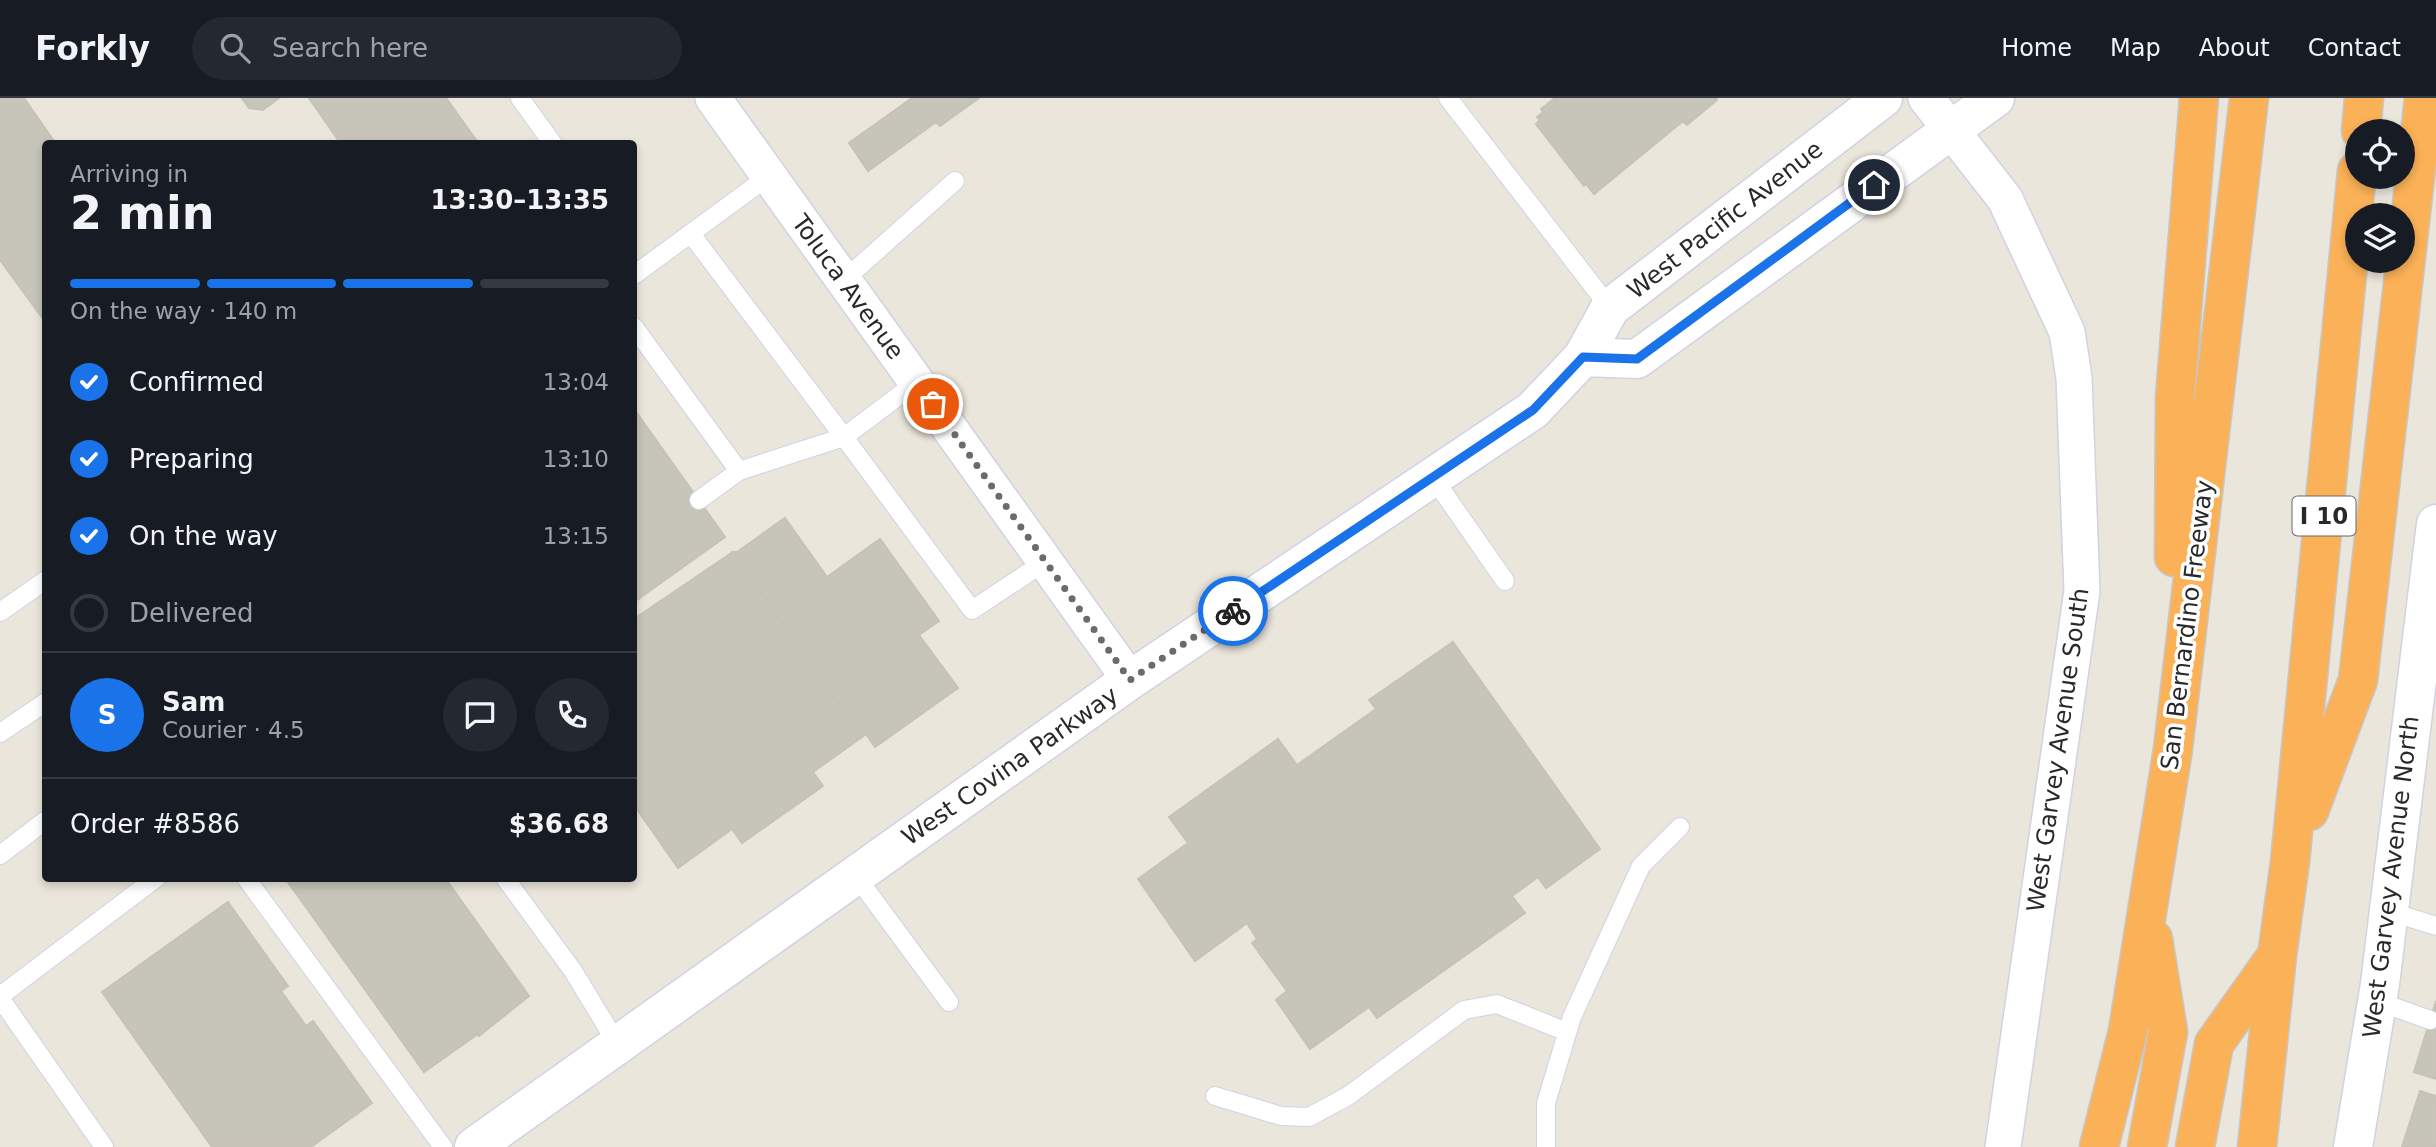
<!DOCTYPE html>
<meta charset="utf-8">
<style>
:root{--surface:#171b24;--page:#242831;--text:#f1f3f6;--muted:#9ea1a6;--line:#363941;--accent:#1a73e8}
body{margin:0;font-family:"DejaVu Sans",sans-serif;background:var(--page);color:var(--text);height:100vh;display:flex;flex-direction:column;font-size:26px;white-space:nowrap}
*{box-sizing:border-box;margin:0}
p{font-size:23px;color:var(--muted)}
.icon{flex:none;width:38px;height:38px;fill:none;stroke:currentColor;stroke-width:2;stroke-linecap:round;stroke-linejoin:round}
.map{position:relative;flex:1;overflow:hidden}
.panel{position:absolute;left:42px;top:42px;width:595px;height:742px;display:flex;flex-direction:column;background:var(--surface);border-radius:7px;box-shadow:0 4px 10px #0003}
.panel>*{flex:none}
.tools{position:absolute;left:2345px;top:21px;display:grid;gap:14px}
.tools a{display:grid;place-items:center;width:70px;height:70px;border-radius:50%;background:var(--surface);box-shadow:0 4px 10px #0003;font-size:35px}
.pin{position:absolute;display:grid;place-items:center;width:60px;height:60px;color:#fff;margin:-30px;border:4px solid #fff;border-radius:50%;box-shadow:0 2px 7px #0007}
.courier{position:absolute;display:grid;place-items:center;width:70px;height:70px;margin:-35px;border:5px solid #1a73e8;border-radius:50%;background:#fff;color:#222;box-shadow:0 2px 9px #0007}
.head em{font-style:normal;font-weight:800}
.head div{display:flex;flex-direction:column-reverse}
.head{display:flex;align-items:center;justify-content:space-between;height:119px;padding:0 28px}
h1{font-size:46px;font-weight:800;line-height:52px}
.bar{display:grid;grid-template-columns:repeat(4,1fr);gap:10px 7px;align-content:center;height:84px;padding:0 28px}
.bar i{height:9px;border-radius:5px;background:var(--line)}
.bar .on{background:var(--accent)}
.bar p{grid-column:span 4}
.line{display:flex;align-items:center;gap:18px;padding:0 28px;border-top:2px solid var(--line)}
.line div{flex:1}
.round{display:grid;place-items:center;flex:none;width:74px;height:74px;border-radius:37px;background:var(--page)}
ol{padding:0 28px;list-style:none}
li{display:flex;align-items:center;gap:21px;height:77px}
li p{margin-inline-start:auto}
li .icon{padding:7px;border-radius:50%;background:var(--accent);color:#fff;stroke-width:4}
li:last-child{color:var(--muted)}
li i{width:38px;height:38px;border:4px solid var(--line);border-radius:50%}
header{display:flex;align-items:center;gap:42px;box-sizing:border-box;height:98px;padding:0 35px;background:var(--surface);border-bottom:2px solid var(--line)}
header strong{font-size:33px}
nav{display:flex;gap:38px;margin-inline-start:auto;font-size:24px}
.search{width:490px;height:63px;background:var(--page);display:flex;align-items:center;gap:18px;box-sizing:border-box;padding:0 24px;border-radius:38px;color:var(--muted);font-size:26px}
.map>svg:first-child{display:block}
.building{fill:#c7c4ba;stroke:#c6c2b5;stroke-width:2}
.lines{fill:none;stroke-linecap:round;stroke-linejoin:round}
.service-casing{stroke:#d1d2e2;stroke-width:20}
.minor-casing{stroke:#d1d2e2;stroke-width:38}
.tertiary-casing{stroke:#d1d2e2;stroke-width:41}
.motorway-casing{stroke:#c7c7c7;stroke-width:41}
.service{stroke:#fff;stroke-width:18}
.minor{stroke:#fff;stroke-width:35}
.tertiary{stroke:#fff;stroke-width:38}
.motorway{stroke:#fbb157;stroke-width:38}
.done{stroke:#6d6b67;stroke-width:7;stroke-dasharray:0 12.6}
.route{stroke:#1a73e8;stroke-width:9}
.labels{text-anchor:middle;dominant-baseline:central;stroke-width:7;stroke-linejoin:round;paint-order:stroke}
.shield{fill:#fff;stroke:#696969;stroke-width:2}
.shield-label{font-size:23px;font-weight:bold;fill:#292929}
.street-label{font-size:24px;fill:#292929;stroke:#fff}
</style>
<header>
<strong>Forkly</strong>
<div class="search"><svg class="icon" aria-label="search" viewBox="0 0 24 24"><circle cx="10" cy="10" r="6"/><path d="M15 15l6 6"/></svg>Search here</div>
<nav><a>Home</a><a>Map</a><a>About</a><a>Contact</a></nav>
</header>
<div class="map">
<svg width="2436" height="1049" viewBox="0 0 2436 1049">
<rect width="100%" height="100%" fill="#ebe6db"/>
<!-- building -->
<path class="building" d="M0 0H24L56 46H46V225L0 162Z
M242 0H279L263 12 249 10Z
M309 0H446L479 46H341Z
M912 0H979L940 28 936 24 868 73 849 45Z
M1555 0H1716L1717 2 1687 27 1683 23 1594 96 1586 86 1584 88 1536 26 1540 22 1537 19 1543 14 1541 11Z
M634 311 725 439 634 504Z
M785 420 827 479 880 441 939 523 919 537 958 590 875 649 866 636 862 639 733 454H737Z
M733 454 862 639 813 674 823 688 742 745 732 731 678 770 634 707V521Z
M1453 544 1600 751 1546 790 1538 779 1512 798 1525 815 1377 920 1369 909 1310 951 1276 902 1287 893 1252 845 1257 841 1247 825 1195 863 1138 781 1188 745 1169 719 1278 641 1297 667 1376 611 1369 602Z
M285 780H445L529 898 479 938 478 936 424 974Z
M228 804 288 888 281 893 306 928 313 923 372 1005 311 1049H212L102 894Z
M2436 903V981L2414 974Z
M2420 993 2436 998V1049H2402Z"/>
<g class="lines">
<defs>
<path id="service" d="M520 0 553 46
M1448 0 1610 210
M691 136 844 339 917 284
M634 177 769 78
M844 182 955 83
M634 229 739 373 844 339 972 512 1046 463
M1432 378 1505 483
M699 402 739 373
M0 514 46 482
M0 635 46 604
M0 757 46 722
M856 778 949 904
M246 780 443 1049
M505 780 573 873 618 947
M2388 813 2436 828
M0 898 156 780
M0 900 104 1049
M2377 903 2430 922
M1215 998 1281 1018 1309 1019 1348 998 1464 912 1497 906 1567 934
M1546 1049V1005L1572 919 1641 768 1680 729"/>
<path id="minor" d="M713 0 1130 582
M1926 0 2005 101 2067 234 2074 280 2082 493 2003 1049"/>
<path id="tertiary" d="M1583 259 1637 261 1995 0
M474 1049 1130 582 1533 312 1583 259 1610 210 1883 0
M2353 1049 2380 886 2436 426"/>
<path id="motorway" d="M2361 33 2364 0
M2174 459 2175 300 2199 0
M2309 713 2358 582 2424 0
M2099 1049 2128 933 2173 651 2249 0
M2147 1049 2168 934 2153 841
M2195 1049 2214 946 2275 860
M2257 1049 2277 858 2290 764 2357 73"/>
</defs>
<!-- service casing -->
<use href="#service" class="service-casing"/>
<!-- minor casing -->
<use href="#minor" class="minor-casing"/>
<!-- tertiary casing -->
<use href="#tertiary" class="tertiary-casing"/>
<!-- motorway casing -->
<use href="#motorway" class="motorway-casing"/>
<!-- service -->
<use href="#service" class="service"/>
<!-- minor -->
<use href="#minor" class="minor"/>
<!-- tertiary -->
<use href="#tertiary" class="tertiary"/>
<!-- motorway -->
<use href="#motorway" class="motorway"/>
</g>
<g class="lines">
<!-- done -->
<path class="done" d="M933 306 1130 582 1233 513"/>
<!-- route -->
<path class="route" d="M1233 513 1533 312 1583 259 1637 261 1874 87"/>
</g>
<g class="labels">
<!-- shield labels -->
<rect class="shield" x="2292.5" y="398.5" width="63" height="39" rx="5"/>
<g class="shield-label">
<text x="2324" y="418">I 10</text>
</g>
<!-- street labels -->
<g class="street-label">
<text transform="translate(1725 122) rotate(-38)">West Pacific Avenue</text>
<text transform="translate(848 189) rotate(54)">Toluca Avenue</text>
<text transform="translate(2187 527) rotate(-83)">San Bernardino Freeway</text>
<text transform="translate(2058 652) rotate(-82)">West Garvey Avenue South</text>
<text transform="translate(1010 668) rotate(-35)">West Covina Parkway</text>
<text transform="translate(2391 779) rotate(-83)">West Garvey Avenue North</text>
</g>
</g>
</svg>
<div class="tools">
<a><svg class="icon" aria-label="locate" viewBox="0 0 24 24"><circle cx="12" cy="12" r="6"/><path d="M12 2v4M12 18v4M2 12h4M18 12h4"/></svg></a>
<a><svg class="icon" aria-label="layers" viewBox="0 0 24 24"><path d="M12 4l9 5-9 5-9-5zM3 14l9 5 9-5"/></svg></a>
</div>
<div class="pin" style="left:933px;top:306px;background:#ea580c"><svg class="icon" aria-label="bag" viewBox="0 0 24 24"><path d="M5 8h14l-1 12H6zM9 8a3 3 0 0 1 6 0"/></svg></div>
<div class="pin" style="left:1874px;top:87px;background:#1f2937"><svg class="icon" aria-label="home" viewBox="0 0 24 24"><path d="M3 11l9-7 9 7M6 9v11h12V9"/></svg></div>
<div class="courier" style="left:1233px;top:513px"><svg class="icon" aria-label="bike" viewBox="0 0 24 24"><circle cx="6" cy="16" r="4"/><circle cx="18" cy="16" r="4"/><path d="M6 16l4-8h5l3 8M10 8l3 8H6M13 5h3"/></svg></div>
<section class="panel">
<div class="head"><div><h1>2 min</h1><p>Arriving in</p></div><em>13:30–13:35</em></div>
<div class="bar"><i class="on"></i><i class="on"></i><i class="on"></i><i></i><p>On the way · 140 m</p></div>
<ol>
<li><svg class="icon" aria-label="check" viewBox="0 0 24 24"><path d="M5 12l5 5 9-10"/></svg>Confirmed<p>13:04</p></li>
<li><svg class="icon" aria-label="check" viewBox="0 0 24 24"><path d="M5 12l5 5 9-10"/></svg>Preparing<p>13:10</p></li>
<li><svg class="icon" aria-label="check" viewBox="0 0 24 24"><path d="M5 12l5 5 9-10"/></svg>On the way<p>13:15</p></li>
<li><i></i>Delivered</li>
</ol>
<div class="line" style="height:126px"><b class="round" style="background:var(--accent);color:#fff">S</b><div><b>Sam</b><p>Courier · 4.5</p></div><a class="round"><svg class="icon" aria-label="chat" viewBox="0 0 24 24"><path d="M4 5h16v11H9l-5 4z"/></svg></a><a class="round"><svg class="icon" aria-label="phone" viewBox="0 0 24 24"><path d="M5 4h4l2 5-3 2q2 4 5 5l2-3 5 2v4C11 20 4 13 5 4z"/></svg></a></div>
<div class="line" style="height:91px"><div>Order #8586</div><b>$36.68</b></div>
</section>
</div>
